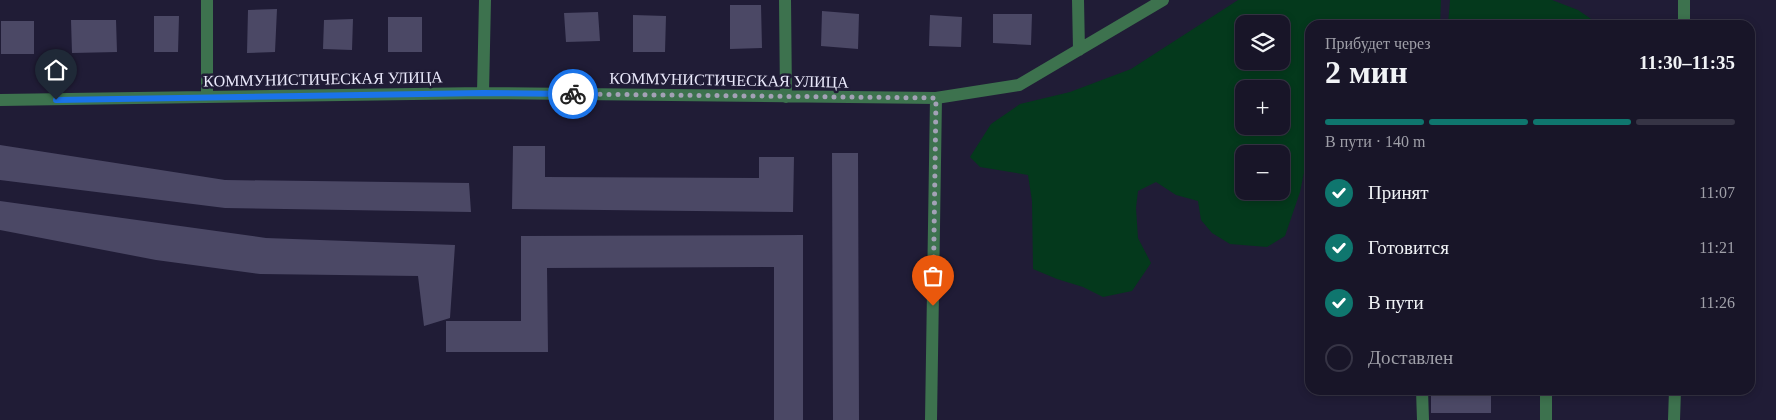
<!DOCTYPE html>
<html lang="ru">
<meta charset="utf-8">
<style>
:root{--surface:#181528;--page:#211e30;--text:#f1f3f6;--muted:#9f9fa8;--line:#363445;--accent:#0f766e}
body{margin:0;font-family:Georgia,serif;background:var(--page);color:var(--text);height:100vh;display:flex;flex-direction:column;font-size:19px;white-space:nowrap}
*{box-sizing:border-box;margin:0}
p{font-size:16px;color:var(--muted)}
.icon{flex:none;width:28px;height:28px;fill:none;stroke:currentColor;stroke-width:2;stroke-linecap:round;stroke-linejoin:round}
.map{position:relative;flex:1;overflow:hidden}
.side{position:absolute;left:1305px;top:20px;width:450px;height:375px;display:flex;flex-direction:column;background:var(--surface);border-radius:15px;box-shadow:0 2px 8px #0003,0 0 0 1px var(--line)}
.side>*{flex:none}
.controls{position:absolute;left:1235px;top:15px;display:grid;gap:10px}
.controls a{display:grid;place-items:center;width:55px;height:55px;border-radius:10px;background:var(--surface);box-shadow:0 2px 8px #0003,0 0 0 1px var(--line);font-size:25px}
.pin{position:absolute;display:grid;place-items:center;width:42px;height:42px;color:#fff;margin:-51px -21px;border-radius:50% 50% 50% 0;rotate:-45deg;box-shadow:0 0 5px #0007}
.pin .icon{rotate:45deg}
.courier{position:absolute;display:grid;place-items:center;width:50px;height:50px;margin:-25px;border:4px solid #1a73e8;border-radius:50%;background:#fff;color:#222;box-shadow:0 1px 6px #0007}
.summary em{font-style:normal;font-weight:700}
.summary div{display:flex;flex-direction:column-reverse}
.summary{display:flex;align-items:center;justify-content:space-between;height:85px;padding:0 20px}
h1{font-size:32px;font-weight:700;line-height:38px}
.bar{display:grid;grid-template-columns:repeat(4,1fr);gap:8px 5px;align-content:center;height:60px;padding:0 20px}
.bar i{height:6px;border-radius:4px;background:var(--line)}
.bar .current{background:var(--accent)}
.bar p{grid-column:span 4}
ol{padding:0 20px;list-style:none}
li{display:flex;align-items:center;gap:15px;height:55px}
li p{margin-inline-start:auto}
li .icon{padding:5px;border-radius:50%;background:var(--accent);color:#fff;stroke-width:4}
li:last-child{color:var(--muted)}
li i{width:28px;height:28px;border:2px solid var(--line);border-radius:50%}
.map>svg:first-child{display:block}
.green{fill:#04391c;fill-rule:evenodd}
.building{fill:#4b4865}
.lines{fill:none;stroke-linecap:round;stroke-linejoin:round}
.minor{stroke:#3d724e;stroke-width:12}
.done{stroke:#a3a1b6;stroke-width:5;stroke-dasharray:0 9}
.route{stroke:#1a73e8;stroke-width:6}
.labels{text-anchor:middle;dominant-baseline:central;stroke-width:5;stroke-linejoin:round;paint-order:stroke}
.street-label{font-size:16px;fill:#eae9fb;stroke:#201c36}
</style>
<div class="map">
<svg width="1776" height="420" viewBox="0 0 1776 420">
<rect width="100%" height="100%" fill="#201c36"/>
<!-- green -->
<path class="green" d="M1238 0H1441L1440 25H1310V144L1300 192 1285 236 1267 247 1230 244 1212 233 1201 220 1198 201 1176 195 1156 182 1138 191 1136 208 1138 238 1151 263 1132 291 1103 297 1083 287 1057 279 1033 269 1032 201 1028 175 980 167 970 157 991 124 1020 104 1070 92 1131 69ZM1244 24H1281V61H1244ZM1244 89H1281V126H1244ZM1244 154H1281V191H1244Z
M1450 0H1552L1578 10 1600 25H1448Z"/>
<!-- building -->
<path class="building" d="M730 5H761L762 48 730 49Z
M277 9 275 52 247 53 248 10Z
M822 11 859 14 858 49 821 46Z
M598 12 600 41 566 42 564 13Z
M993 14H1032L1031 45 993 43Z
M633 15 666 16 665 52H633Z
M930 15 962 17 961 47 929 46Z
M154 16H179L178 52H154Z
M388 17H422V52H388Z
M353 19 352 50 323 49 324 20Z
M71 20H116L117 52 72 53Z
M1 21H34V54H1Z
M0 145 225 180 469 183 471 212 225 208 0 180Z
M513 146H545V177L759 178V157H794L793 212 512 209Z
M832 153H858L859 420H833Z
M0 201 266 238 455 245 450 318 424 326 418 276 260 274 156 260 0 230Z
M803 235V420H774V267L547 268 548 352H446V321H521V236Z
M1431 390H1491V413H1431Z"/>
<g class="lines">
<!-- minor -->
<path class="minor" d="M207 0V97
M785 0 786 97
M1078 0 1079 50
M1684 25V0
M483 93 485 0
M0 100 483 93 936 98 1019 85 1163 0
M1422 390 1423 420
M931 420 936 98
M1546 420V390
M1674 420 1675 390"/>
</g>
<g class="lines">
<!-- done -->
<path class="done" d="M573 94 936 98 933 306"/>
<!-- route -->
<path class="route" d="M56 100 483 93 573 94"/>
</g>
<g class="labels">
<!-- street labels -->
<g class="street-label">
<text transform="translate(323 79) rotate(-1)">КОММУНИСТИЧЕСКАЯ УЛИЦА</text>
<text transform="translate(729 80) rotate(1)">КОММУНИСТИЧЕСКАЯ УЛИЦА</text>
</g>
</g>
</svg>
<div class="controls">
<a><svg class="icon" aria-label="layers" viewBox="0 0 24 24"><path d="M12 4l9 5-9 5-9-5zM3 14l9 5 9-5"/></svg></a>
<a>+</a>
<a>−</a>
</div>
<div class="pin" style="left:933px;top:306px;background:#ea580c"><svg class="icon" aria-label="bag" viewBox="0 0 24 24"><path d="M5 8h14l-1 12H6zM9 8a3 3 0 0 1 6 0"/></svg></div>
<div class="pin" style="left:56px;top:100px;background:#1f2937"><svg class="icon" aria-label="home" viewBox="0 0 24 24"><path d="M3 11l9-7 9 7M6 9v11h12V9"/></svg></div>
<div class="courier" style="left:573px;top:94px"><svg class="icon" aria-label="bike" viewBox="0 0 24 24"><circle cx="6" cy="16" r="4"/><circle cx="18" cy="16" r="4"/><path d="M6 16l4-8h5l3 8M10 8l3 8H6M13 5h3"/></svg></div>
<section class="side">
<div class="summary"><div><h1>2 мин</h1><p>Прибудет через</p></div><em>11:30–11:35</em></div>
<div class="bar"><i class="current"></i><i class="current"></i><i class="current"></i><i></i><p>В пути · 140 m</p></div>
<ol>
<li><svg class="icon" aria-label="check" viewBox="0 0 24 24"><path d="M5 12l5 5 9-10"/></svg>Принят<p>11:07</p></li>
<li><svg class="icon" aria-label="check" viewBox="0 0 24 24"><path d="M5 12l5 5 9-10"/></svg>Готовится<p>11:21</p></li>
<li><svg class="icon" aria-label="check" viewBox="0 0 24 24"><path d="M5 12l5 5 9-10"/></svg>В пути<p>11:26</p></li>
<li><i></i>Доставлен</li>
</ol>
</section>
</div>
